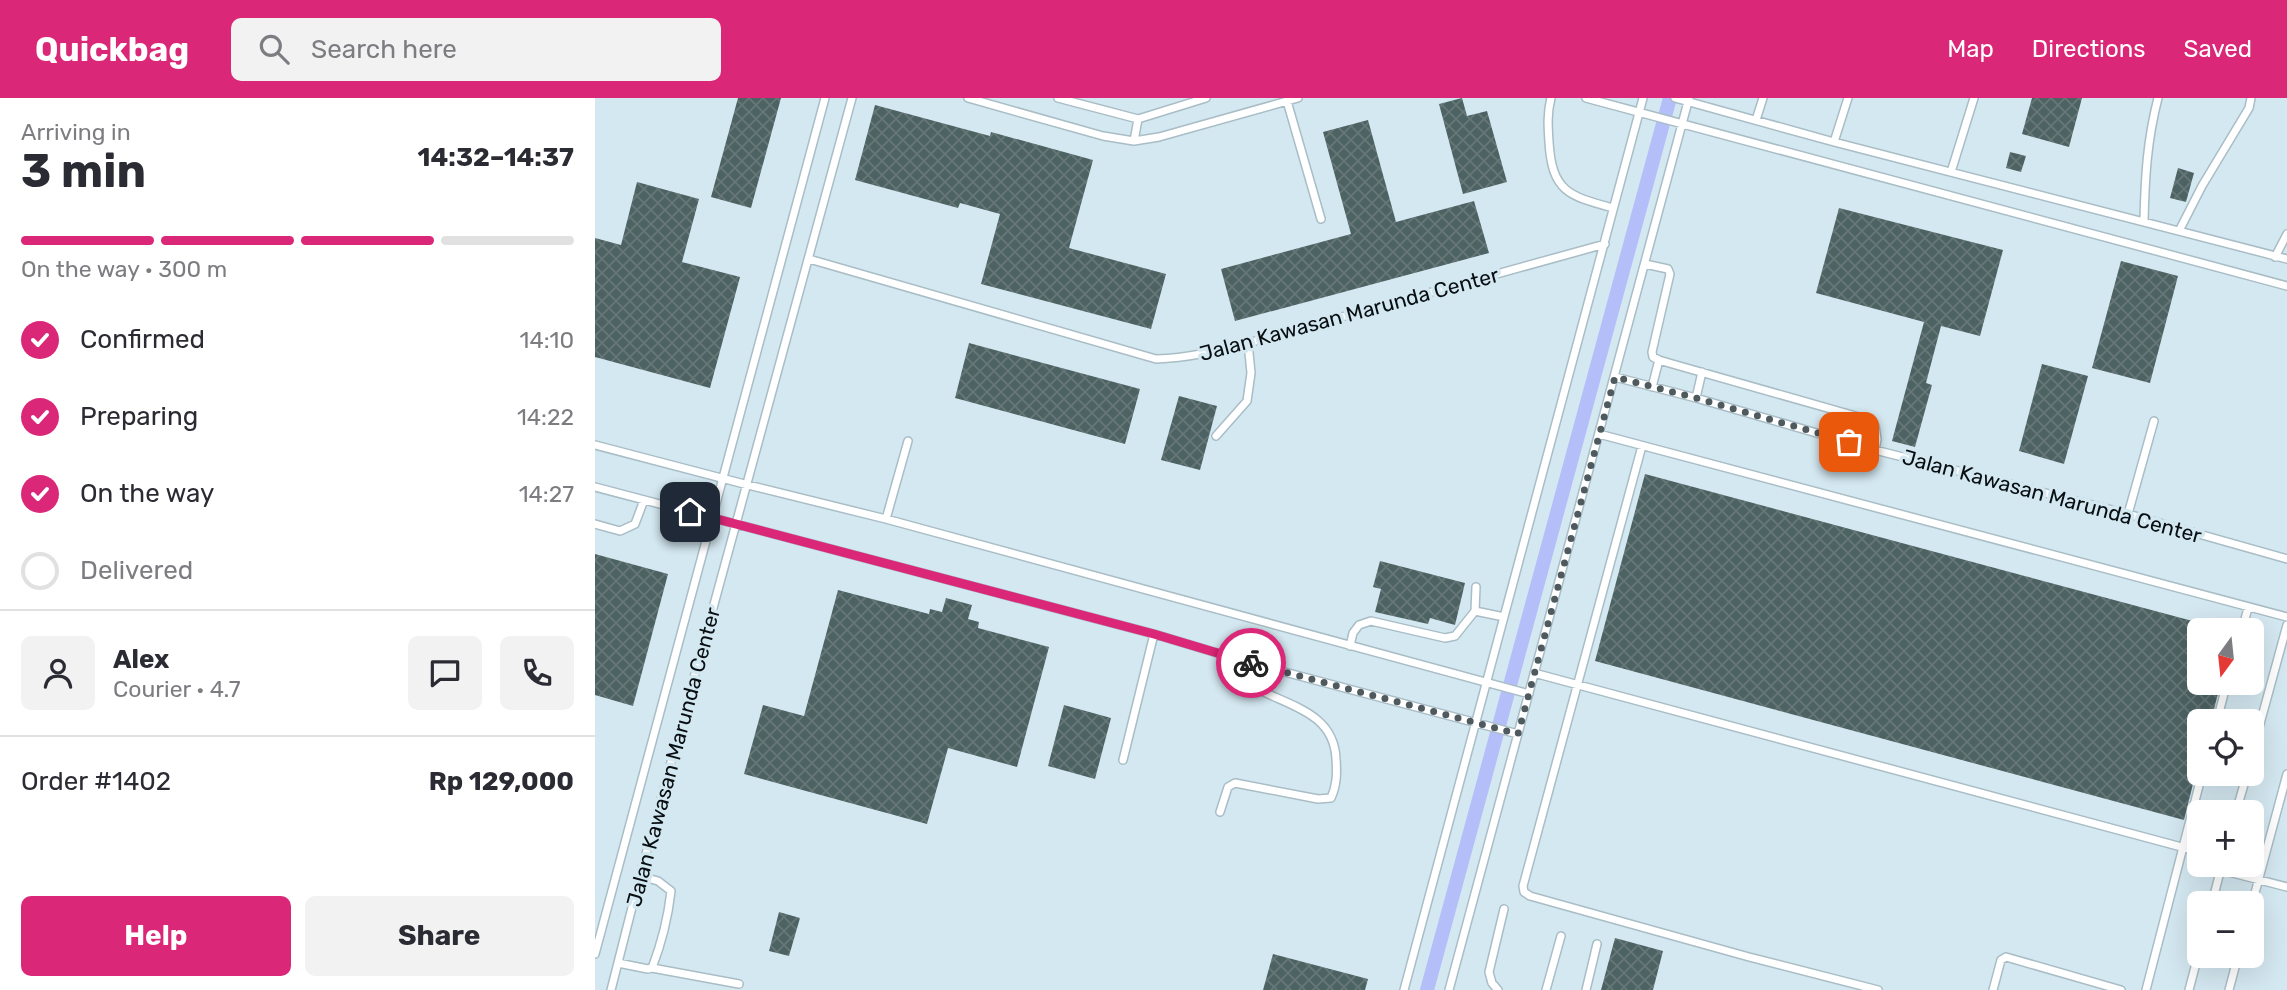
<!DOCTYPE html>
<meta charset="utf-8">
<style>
:root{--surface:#fff;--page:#f2f2f3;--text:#2b2b33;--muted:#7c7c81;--line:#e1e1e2;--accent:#db2777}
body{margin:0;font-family:Rubik,sans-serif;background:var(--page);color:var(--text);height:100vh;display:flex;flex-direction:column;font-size:26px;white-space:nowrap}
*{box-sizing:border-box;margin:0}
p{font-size:23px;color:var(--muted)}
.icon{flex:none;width:38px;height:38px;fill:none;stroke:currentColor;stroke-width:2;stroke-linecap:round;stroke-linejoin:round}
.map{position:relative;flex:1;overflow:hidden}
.drawer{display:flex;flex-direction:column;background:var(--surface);width:595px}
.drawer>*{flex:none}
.needle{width:46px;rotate:195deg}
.tools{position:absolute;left:1592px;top:520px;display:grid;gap:14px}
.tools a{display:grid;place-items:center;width:77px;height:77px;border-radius:10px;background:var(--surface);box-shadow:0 7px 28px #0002;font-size:35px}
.pin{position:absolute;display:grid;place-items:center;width:60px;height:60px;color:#fff;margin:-30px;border-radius:14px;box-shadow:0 4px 10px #0006}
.courier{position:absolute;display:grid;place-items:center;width:70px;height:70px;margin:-35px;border:5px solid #db2777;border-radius:50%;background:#fff;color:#222;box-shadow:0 2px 9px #0007}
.headline em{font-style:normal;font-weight:700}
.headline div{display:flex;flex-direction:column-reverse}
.headline{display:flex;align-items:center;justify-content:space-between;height:119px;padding:0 21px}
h1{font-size:46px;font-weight:700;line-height:52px}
.bar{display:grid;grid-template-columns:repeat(4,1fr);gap:10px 7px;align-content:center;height:84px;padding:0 21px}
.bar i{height:9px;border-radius:5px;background:var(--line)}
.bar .current{background:var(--accent)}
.bar p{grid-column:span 4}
.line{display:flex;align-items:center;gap:18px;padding:0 21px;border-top:2px solid var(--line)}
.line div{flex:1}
.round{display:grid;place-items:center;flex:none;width:74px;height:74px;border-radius:10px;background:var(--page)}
ol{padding:0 21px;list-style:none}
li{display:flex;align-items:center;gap:21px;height:77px}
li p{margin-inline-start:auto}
li .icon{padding:7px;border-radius:50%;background:var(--accent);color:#fff;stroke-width:4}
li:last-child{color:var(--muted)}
li i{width:38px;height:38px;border:4px solid var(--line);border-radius:50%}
.primary-button{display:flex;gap:14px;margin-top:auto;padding:14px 21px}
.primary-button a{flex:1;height:80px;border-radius:10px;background:var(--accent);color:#fff;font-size:28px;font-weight:700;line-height:80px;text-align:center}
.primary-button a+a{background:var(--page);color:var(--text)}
header{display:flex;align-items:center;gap:42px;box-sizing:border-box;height:98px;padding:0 35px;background:var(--accent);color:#fff}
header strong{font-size:33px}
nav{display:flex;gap:38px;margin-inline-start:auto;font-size:24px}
.search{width:490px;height:63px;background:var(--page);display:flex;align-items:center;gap:18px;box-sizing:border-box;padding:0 24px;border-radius:10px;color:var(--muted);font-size:26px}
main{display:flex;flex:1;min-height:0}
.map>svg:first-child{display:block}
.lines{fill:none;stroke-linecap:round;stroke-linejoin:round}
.canal{stroke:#b4bffa;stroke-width:14}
.building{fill:url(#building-cross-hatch)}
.lane-casing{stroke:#a9bdc6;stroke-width:10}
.lane{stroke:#fff;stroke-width:7}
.done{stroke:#4f5a5f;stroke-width:7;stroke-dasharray:0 12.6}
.route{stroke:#db2777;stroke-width:9}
.labels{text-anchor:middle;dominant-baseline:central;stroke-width:7;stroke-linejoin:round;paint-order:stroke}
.street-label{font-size:21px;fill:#080e11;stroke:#d4e8f1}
</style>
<header>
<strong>Quickbag</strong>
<div class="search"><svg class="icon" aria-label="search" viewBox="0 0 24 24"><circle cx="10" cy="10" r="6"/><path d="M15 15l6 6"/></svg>Search here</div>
<nav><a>Map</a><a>Directions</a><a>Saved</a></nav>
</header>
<main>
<section class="drawer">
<div class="headline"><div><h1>3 min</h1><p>Arriving in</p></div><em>14:32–14:37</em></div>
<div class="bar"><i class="current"></i><i class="current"></i><i class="current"></i><i></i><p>On the way · 300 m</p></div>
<ol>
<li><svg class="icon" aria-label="check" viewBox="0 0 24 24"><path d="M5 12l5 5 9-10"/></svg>Confirmed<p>14:10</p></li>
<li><svg class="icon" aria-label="check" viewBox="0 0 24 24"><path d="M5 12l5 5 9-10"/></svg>Preparing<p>14:22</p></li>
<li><svg class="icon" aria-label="check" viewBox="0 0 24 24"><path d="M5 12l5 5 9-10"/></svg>On the way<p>14:27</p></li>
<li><i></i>Delivered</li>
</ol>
<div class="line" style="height:126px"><a class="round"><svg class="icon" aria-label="person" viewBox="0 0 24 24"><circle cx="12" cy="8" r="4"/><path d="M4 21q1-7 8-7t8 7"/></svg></a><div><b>Alex</b><p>Courier · 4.7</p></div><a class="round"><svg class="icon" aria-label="chat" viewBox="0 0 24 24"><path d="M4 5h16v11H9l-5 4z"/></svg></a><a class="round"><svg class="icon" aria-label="phone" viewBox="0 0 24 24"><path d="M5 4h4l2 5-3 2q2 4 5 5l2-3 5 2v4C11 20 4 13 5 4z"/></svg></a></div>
<div class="line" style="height:91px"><div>Order #1402</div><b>Rp 129,000</b></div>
<div class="primary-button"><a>Help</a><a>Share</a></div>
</section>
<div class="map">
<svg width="1692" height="892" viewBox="0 0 1692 892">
<defs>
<pattern id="building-cross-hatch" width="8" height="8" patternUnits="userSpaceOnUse" patternTransform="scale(1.75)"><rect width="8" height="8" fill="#4d6263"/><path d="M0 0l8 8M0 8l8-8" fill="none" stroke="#677778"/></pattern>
</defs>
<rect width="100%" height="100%" fill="#d4e8f1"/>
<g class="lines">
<!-- canal -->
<path class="canal" d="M832 892 1075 0"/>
</g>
<!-- building -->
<path class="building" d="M143 0H186L156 110 116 99Z
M867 0 872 18 892 13 912 84 868 96 844 6Z
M1437 0H1487L1474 49 1427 36Z
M280 7 395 38 396 34 498 62 474 150 571 176 556 231 386 186 405 116 365 105 363 110 260 82Z
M773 22 801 124 879 103 894 155 640 223 626 171 756 136 728 34Z
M1415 54 1431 58 1426 74 1411 70Z
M1583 70 1599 75 1591 104 1575 100Z
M42 84 104 101 87 164 145 179 115 290 0 259V140L26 147Z
M1244 110 1408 152 1385 238 1346 228 1331 285 1337 287 1320 349 1297 343 1329 224 1221 195Z
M1526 163 1583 178 1555 285 1497 270Z
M374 245 545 291 530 346 360 300Z
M1447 266 1493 278 1469 366 1424 353Z
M584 298 622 308 605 372 566 362Z
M1050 376 1605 525V584H1626L1616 623H1605V670L1601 674 1589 722 1000 563Z
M0 456 73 476 38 608 0 597Z
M785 463 870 485 860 527 835 520 833 526 780 514 786 491 778 489Z
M243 492 334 516 335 511 347 514 351 500 377 507 373 521 384 524 383 530 454 549 422 669 353 650 332 726 149 676 168 607 209 618Z
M469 607 516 620 500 681 453 668Z
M184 814 205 820 194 858 174 853Z
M1020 840 1068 853 1058 892H1006Z
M678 856 773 881 770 892H668Z"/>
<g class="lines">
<defs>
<path id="lane" d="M373 0 508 38 539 43 564 39 703 0
M463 0 543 21 611 0
M956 0C952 15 953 29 954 44 957 94 974 98 1018 110
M991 0 1692 188
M1080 0 1239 44 1692 161
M692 3 726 121
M1161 22 1168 0
M539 43 543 21
M1239 44 1253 0
M1356 74 1379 0
M1549 123C1550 79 1552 43 1563 0
M1584 133 1607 88 1654 10 1656 0
M1680 159 1692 136
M214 161 561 261C593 260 622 253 653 245L1010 146
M1050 166 1073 171 1075 176 1057 254 1058 259 1064 262
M1020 279 1101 300 1280 352 1533 416 1692 461
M1057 289 1064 262 1074 265 1271 321 1280 328 1282 341 1280 352
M1101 300 1107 274
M1004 336 1692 519
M621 338 652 303 656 275 653 245
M0 347 153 387 291 421 934 596
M1047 348 928 788 929 794 935 798 1154 859 1283 892
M0 389 559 536 652 564 923 636
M1533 416 1559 323
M291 421 313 343
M0 426 25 433 40 426 49 402
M880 513 881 489
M1647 532 1653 510
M755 548 758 535 764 527 776 523 850 540 860 538 880 513 909 519
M939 575 1605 754
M1622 623 1632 584
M1657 655 1692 527
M528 662 559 536
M625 714 633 689 640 685 723 701 736 700C742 687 742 675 741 661 739 614 693 608 659 589L655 582 652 564
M1641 714 1652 676
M1626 772 1692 789
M1617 805 1627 766
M1657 806 1692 676
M0 856 230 0
M23 865 53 871 57 870C67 844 73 820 76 793L63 783 45 778
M57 870 144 886
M16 892 45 778 257 0
M809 892 1048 0
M854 892 1094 0
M903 892 897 885 894 874 909 811
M951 892 966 838
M991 892 1002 846
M1398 892 1406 862 1411 859 1526 892
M1551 892 1607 676
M1594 892 1605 850
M1634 892 1643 858"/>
</defs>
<!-- lane casing -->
<use href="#lane" class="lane-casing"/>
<!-- lane -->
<use href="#lane" class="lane"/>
</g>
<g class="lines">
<!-- done -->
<path class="done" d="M656 565 923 636 1020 279 1101 300 1254 344"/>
<!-- route -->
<path class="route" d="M95 414 559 536 656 565"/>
</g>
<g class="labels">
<!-- street labels -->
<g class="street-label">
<text transform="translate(754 216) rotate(-15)">Jalan Kawasan Marunda Center</text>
<text transform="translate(1457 398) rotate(15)">Jalan Kawasan Marunda Center</text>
<text transform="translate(78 659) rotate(-75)">Jalan Kawasan Marunda Center</text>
</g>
</g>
</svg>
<div class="tools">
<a><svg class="needle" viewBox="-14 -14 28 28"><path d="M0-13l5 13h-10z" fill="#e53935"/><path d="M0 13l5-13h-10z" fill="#7c7c81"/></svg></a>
<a><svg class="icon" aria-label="locate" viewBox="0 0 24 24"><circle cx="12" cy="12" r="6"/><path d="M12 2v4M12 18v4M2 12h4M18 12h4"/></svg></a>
<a>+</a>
<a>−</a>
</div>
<div class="pin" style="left:1254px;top:344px;background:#ea580c"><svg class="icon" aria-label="bag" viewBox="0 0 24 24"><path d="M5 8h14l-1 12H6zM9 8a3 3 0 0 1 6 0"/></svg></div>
<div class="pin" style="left:95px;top:414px;background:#1f2937"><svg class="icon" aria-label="home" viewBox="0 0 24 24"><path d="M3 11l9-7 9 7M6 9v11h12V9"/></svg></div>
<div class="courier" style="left:656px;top:565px"><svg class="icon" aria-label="bike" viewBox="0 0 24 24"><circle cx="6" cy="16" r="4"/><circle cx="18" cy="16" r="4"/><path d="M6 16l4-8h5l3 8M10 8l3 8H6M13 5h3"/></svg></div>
</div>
</main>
